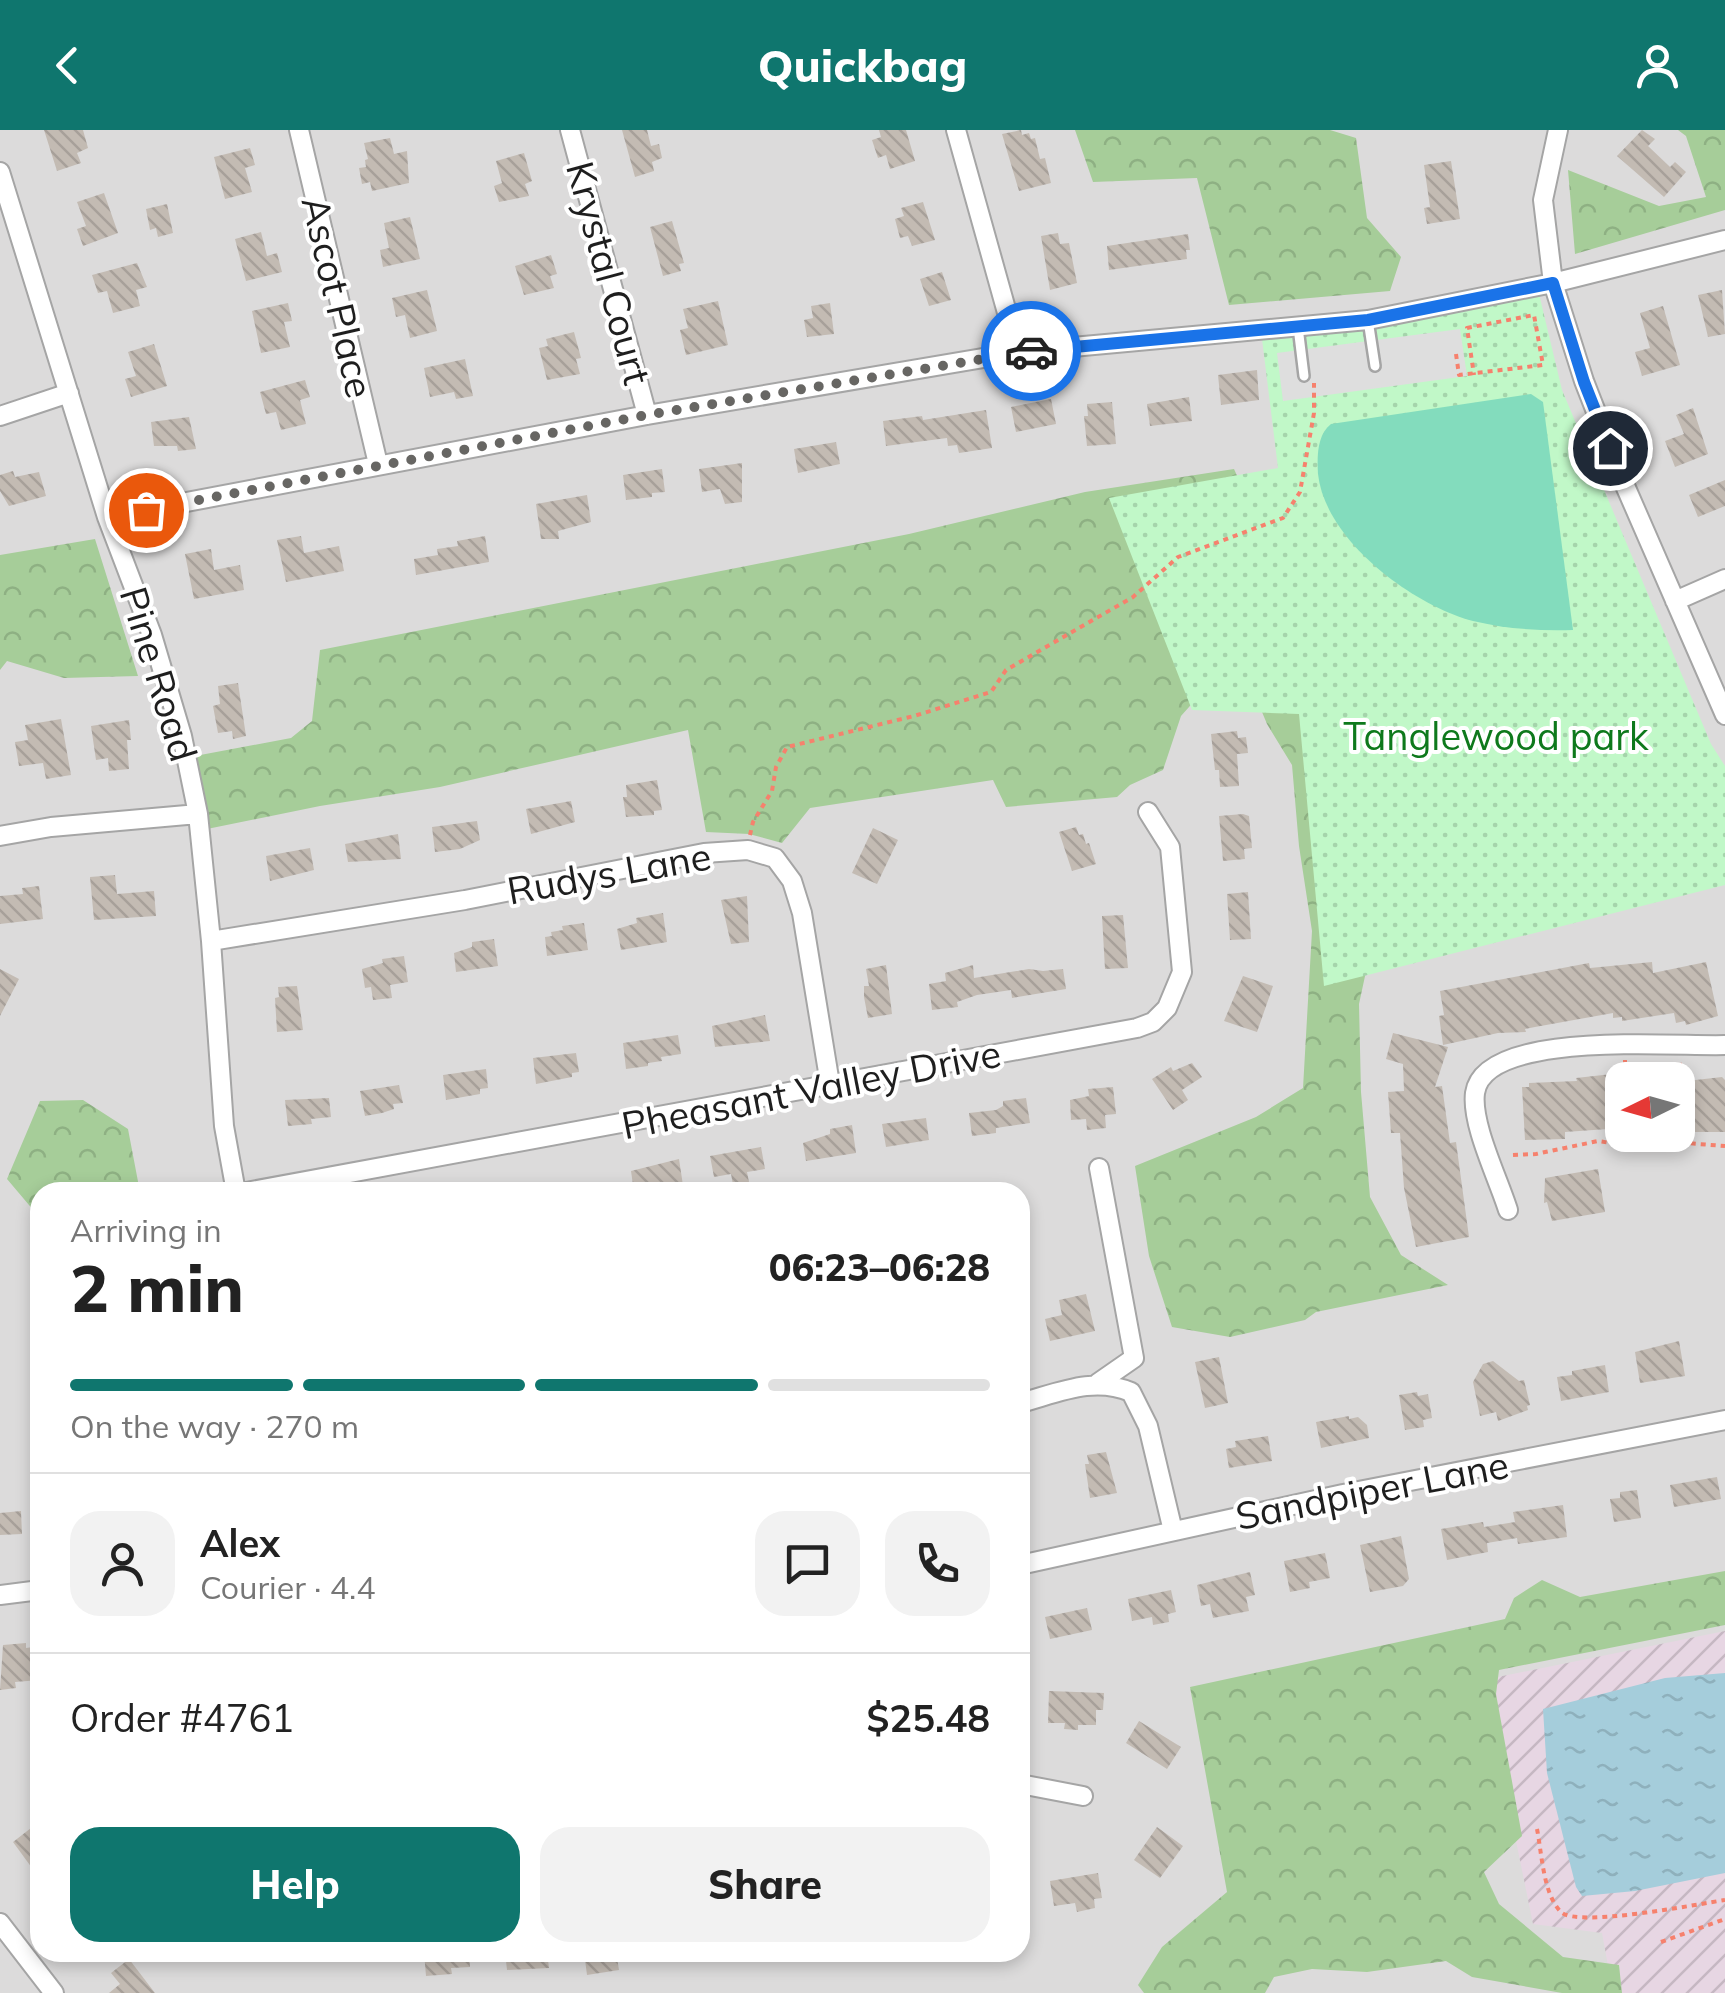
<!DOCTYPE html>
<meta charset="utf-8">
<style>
:root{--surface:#fff;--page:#f2f2f2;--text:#222;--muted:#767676;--line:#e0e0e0;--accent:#0f766e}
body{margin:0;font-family:Mulish,sans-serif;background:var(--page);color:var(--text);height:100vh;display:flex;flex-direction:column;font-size:38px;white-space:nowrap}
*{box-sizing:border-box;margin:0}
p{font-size:32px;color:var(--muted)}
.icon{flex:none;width:55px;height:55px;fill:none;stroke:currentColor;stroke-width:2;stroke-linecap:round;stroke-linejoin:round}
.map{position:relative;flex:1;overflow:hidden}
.panel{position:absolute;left:30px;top:1052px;width:1000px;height:780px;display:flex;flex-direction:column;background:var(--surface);border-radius:30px;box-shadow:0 5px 15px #0003}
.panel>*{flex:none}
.needle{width:65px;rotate:265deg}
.controls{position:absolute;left:1605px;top:932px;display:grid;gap:20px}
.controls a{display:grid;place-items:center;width:90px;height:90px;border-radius:20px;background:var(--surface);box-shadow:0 5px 15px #0003;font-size:50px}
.pin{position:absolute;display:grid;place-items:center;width:85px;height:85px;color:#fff;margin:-42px;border:5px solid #fff;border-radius:50%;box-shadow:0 2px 10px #0007}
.courier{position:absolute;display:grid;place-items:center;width:100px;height:100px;margin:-50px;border:8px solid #1a73e8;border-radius:50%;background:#fff;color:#222;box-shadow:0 2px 12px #0007}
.headline em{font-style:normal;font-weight:800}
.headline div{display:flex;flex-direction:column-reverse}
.headline{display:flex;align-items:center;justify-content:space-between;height:170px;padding:0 40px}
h1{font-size:65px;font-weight:800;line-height:75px}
.bar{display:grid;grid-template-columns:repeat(4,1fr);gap:15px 10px;align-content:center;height:120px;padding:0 40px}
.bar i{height:12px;border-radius:8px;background:var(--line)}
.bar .selected{background:var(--accent)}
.bar p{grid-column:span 4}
.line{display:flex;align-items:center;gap:25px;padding:0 40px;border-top:2px solid var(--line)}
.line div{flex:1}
.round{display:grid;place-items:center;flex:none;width:105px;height:105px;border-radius:30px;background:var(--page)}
.cta{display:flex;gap:20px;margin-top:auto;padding:20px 40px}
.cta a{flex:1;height:115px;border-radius:30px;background:var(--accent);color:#fff;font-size:40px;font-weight:800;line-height:115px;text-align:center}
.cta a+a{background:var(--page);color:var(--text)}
header{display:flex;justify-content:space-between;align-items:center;height:130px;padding:0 40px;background:var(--accent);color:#fff;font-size:45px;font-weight:800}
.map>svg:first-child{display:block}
.residential{fill:#dcdbdb;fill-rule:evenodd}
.industrial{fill:url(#industrial-furrows)}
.forest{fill:url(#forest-crowns)}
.park{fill:url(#park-dots)}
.pitch{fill:#83dcbd}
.parking{fill:#dedede}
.water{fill:url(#water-ripples)}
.building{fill:url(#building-back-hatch)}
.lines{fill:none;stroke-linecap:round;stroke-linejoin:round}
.lane-casing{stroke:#a5a5a5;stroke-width:14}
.street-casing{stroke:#a5a5a5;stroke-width:22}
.path{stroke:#f6816d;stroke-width:4;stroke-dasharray:5 5;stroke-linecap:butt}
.lane{stroke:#fff;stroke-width:9}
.street{stroke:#fff;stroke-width:18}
.done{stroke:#676663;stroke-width:10;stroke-dasharray:0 18}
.route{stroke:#1a73e8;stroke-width:12}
.labels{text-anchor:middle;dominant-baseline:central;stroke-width:8;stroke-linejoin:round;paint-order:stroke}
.street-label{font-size:38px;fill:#1e1e1e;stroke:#fff}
.park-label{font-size:38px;fill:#0e791c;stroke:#fff}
</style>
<header><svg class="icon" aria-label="back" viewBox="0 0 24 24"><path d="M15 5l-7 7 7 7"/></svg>Quickbag<svg class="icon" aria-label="person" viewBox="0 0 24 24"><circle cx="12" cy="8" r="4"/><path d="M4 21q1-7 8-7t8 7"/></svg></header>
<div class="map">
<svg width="1725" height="1863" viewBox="0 0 1725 1863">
<defs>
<pattern id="industrial-furrows" width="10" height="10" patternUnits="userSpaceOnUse" patternTransform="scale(2.5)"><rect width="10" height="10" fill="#e7d6e3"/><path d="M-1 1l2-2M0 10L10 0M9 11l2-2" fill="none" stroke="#c6b7c2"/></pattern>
<pattern id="forest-crowns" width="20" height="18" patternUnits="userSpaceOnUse" patternTransform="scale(2.5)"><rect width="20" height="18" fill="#a6cd99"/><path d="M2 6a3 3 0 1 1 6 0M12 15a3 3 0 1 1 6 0" fill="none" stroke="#8eb083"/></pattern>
<pattern id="park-dots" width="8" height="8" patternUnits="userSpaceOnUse" patternTransform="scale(2.5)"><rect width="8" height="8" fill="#c1f8c8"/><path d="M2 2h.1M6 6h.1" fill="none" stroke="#a5d4ab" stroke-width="1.8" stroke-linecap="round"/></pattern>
<pattern id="water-ripples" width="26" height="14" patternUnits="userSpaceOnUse" patternTransform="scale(2.5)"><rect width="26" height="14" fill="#a5cddb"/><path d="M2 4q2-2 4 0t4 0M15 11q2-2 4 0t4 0" fill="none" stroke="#8eb0bc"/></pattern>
<pattern id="building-back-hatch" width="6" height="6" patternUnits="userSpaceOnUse" patternTransform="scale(2.5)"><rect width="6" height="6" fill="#c3bbb3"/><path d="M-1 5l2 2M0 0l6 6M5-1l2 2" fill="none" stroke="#a7a09a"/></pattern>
</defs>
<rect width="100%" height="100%" fill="#eeebe4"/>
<!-- residential -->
<path class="residential" d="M0 0H1725V1863H0ZM1622 950H1678V1005H1622ZM40 1062H1020V1822H40Z"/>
<!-- industrial -->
<path class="industrial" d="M1725 1501V1863H1613L1602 1803 1533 1794 1483 1550Z"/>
<!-- forest -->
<path class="forest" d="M1075 0H1330L1356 8 1367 88 1401 127 1390 161 1229 175 1197 48 1093 52Z
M1678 0H1725V80L1575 124 1568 40 1659 76 1706 67 1686 6Z
M1234 339 1247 368 1197 568 1181 586 1163 640 1130 655 1117 667 1006 677 993 650 810 678 782 713 749 704 706 702 688 600 440 657 320 676 207 699 195 626 291 608 312 591 320 520 909 404 1085 362Z
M95 409 138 546 64 548 7 531 0 540V425Z
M1286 493 1373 809 1359 874 1361 962 1370 1067 1401 1125 1448 1155 1316 1182 1305 1190 1230 1207 1172 1197 1149 1126 1135 1036 1256 987 1303 958 1312 801 1299 716 1292 635 1267 594 1252 558Z
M83 970 128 999 140 1062H40V1088L7 1049 40 971Z
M1725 1441V1495L1499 1540 1496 1564 1522 1706 1484 1742 1499 1774 1563 1827 1619 1835 1622 1863H1562L1472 1847 1446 1831 1367 1842 1312 1839 1274 1847 1265 1863H1144L1138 1855 1162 1817 1227 1762 1190 1557 1505 1489 1514 1468 1542 1450 1580 1467Z"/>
<!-- park -->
<path class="park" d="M1539 164 1562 260 1711 614 1725 636V755L1324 856 1299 584 1192 580 1109 368 1278 338 1262 209Z"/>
<!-- pitch -->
<path class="pitch" d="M1531 264 1543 272 1573 500C1540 501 1506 499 1473 491 1412 475 1325 410 1318 344 1317 326 1317 305 1331 294Z"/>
<!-- parking -->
<path class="parking" d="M1460 199 1467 246 1283 271 1277 223Z"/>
<!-- water -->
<path class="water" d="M1725 1543V1743L1635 1761 1582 1766 1576 1757 1547 1643 1543 1579 1665 1548Z"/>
<!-- building -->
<path class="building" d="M44 0H83L88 18 77 23 81 33 57 41Z
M622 0H647L651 16 659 14 662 28 652 32 654 41 635 47Z
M879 0H906L915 31 890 39 886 25 878 28 872 10 881 7Z
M1021 0 1022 5 1029 3 1031 9 1035 8 1040 29 1045 28 1051 53 1019 61 1002 4Z
M1642 0 1655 9 1648 16 1670 37 1675 32 1686 42 1664 67 1617 26Z
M390 8 394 24 407 21 409 53 372 61 370 52 362 54 359 38 366 37 365 30 368 29 364 13Z
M250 18 255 35 245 38 252 62 225 69 214 27Z
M524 23 532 51 525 54 529 66 499 72 494 56 502 53 496 31Z
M1451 31 1460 89 1427 94 1424 78 1430 77 1424 35Z
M104 63 118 103 83 116 77 99 86 96 77 72Z
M923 72 935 110 912 116 908 106 900 108 895 89 904 86 901 78Z
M167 74 173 103 158 107 156 98 150 100 146 79Z
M410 87 420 129 383 137 380 120 389 118 384 93Z
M672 91 684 133 679 134 681 141 663 146 650 97Z
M261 102 267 126 277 123 282 142 246 151 235 109Z
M1058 103 1060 114 1069 113 1077 153 1050 160 1041 106Z
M1188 104 1190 120H1186L1187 129 1109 140 1107 116Z
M551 125 557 144 550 146 554 158 524 165 515 136Z
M137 133 147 157 136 160 140 176 113 183 107 161 98 163 92 145Z
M942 142 951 170 929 176 920 149Z
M427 160 437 201 410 208 405 185 396 187 392 168Z
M1722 160 1725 204 1708 207 1698 165Z
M718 171 728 215 686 225 680 200 688 198 683 179Z
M288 173 292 191 284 192 290 217 261 223 252 181Z
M830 173 834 204 807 207 804 190 813 188 811 176Z
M1663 176 1680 235 1642 246 1635 222 1650 218 1640 183Z
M574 202 581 228 576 229 580 244 547 250 539 218 548 216 546 209Z
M154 214 167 256 131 267 125 249 136 246 128 222Z
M465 229 473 266 456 269 454 262 430 267 424 238Z
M1257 240 1259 270 1221 275 1218 245Z
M305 250 310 267 300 270 306 294 281 300 276 282 266 284 260 262Z
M1189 267 1192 291 1150 296 1147 274Z
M1051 269 1056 294 1016 302 1011 277Z
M1112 272 1116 314 1087 316 1084 286H1088L1087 274Z
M1693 278 1708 324 1675 337 1665 311 1684 304 1676 285Z
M986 280 992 318 959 323 957 315 948 316 947 308 886 316 883 291 922 286 923 290Z
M189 287 196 319 178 321 177 316H154L151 292Z
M836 312 840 334 798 343 794 319Z
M742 333V372L725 374 720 359 702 362 699 339Z
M662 339 665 362 652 363V367L626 370 623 345Z
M13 341 15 347 39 342 46 366 9 376 0 361V345Z
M1725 350V376L1698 387 1689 365Z
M587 365 591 392 558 401 559 409H541L536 374Z
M301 406 304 423 339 416 344 441 286 452 277 410Z
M485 406 489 432 416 445 414 429 438 425 437 419 458 416 457 411Z
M211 419 214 440 240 435 244 460 194 469 185 424Z
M238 553 246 606 233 609 232 601 218 603 213 576 220 574 218 556Z
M61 589 71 645 46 649 43 633 19 636 15 612 28 610 25 595Z
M129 590 131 610H127L129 639 109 641 108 628 96 630 91 596Z
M1237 601 1238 608 1246 607 1248 623 1237 624 1239 656 1220 657 1219 640H1215L1211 604Z
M657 650 662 680 654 681V685L626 687 623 667H627L626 655Z
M571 671 575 692 531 704 526 679Z
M1243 684 1249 686 1252 718 1244 719 1245 729 1223 731 1219 686Z
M477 691 480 710 460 719 435 722 432 697Z
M1076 697 1079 705 1083 704 1086 714 1089 713 1096 734 1072 741 1059 702Z
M873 698 898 710 877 754 852 743Z
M398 704 401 729 348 732 345 714Z
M310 718 314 740 270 751 266 726Z
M115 745 117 764 154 761 156 786 94 790 90 747Z
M39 756 43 789 0 794V766L23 764 22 758Z
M1248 762 1251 809 1230 810 1227 764Z
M747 766 749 812 731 814 721 770Z
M663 783 667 812 621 820 617 799 637 793 636 788Z
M1123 785 1128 838 1105 839 1102 786Z
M584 793 588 820 547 826 545 807 552 806 551 802 563 800 562 796Z
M494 809 498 836 456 842 454 823 472 817V812Z
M404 826 408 852 390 855 392 868 373 870 371 857 365 858 362 839 383 833 382 829Z
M1652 832 1653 843 1706 832 1718 886 1686 895 1685 891 1676 893 1674 883 1622 891V887L1613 888V883L1535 897 1525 899 1526 902 1498 903 1443 915 1439 886 1444 885 1440 861 1589 833 1590 838Z
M886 835 892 884 868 888 864 867V856H869L866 839Z
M973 835 974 848 1029 839 1043 841 1063 839 1066 859 1012 868 1011 860 977 865 957 872 958 877 932 880 929 854 946 851 945 843Z
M0 839 19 849 0 886Z
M1243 846 1273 856 1257 902 1224 891Z
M297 856 303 900 277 902 275 868 279 867 278 857Z
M765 885 770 911 715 917 712 896Z
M1393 903 1448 917 1435 957 1442 956 1450 1013 1456 1012 1469 1107 1416 1117 1404 1058 1400 1003H1391L1388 962 1404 961 1403 934 1386 929Z
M678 905 681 924 661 927 662 931 648 933V936L626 939 623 913Z
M576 923 579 942 572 943V947L536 954 533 928Z
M1192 933 1202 947 1182 960 1188 970 1173 980 1152 949 1171 937 1173 941Z
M486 939 488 958 480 959V964L446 970 443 945Z
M1612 944V947L1622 950V998L1565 1002V1009L1525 1010 1522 957H1529V953L1577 951 1576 948Z
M1722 947 1725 950V1002H1678V952Z
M399 955 403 973 393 974 394 979 382 983 365 986 360 961Z
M1113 957 1116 984 1105 985 1106 998 1087 1000 1086 989 1071 990 1070 970 1089 966 1088 959Z
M329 968 331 987 311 989 312 994 288 996 285 970Z
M1026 968 1030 993 996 998V1003L972 1006 969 983 996 980 1003 976V971Z
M926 988 929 1010 886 1017 882 994Z
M852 995 856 1023 806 1031 803 1013 830 1004V999Z
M761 1017 765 1039 747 1042 749 1052 733 1055 731 1044 714 1047 710 1026Z
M679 1029 684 1062H669L668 1058 634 1062 631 1041Z
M1598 1039 1605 1082 1552 1091 1547 1072 1544 1073 1545 1048Z
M1086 1164 1095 1201 1050 1211 1045 1189 1062 1185 1059 1170Z
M1679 1211 1685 1246 1640 1253 1635 1222Z
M1219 1227 1228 1273 1205 1278 1195 1232Z
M1493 1231 1519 1251 1524 1250 1530 1275 1527 1276 1528 1280 1498 1291 1496 1282 1480 1286 1473 1252 1483 1234Z
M1605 1235 1609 1262 1561 1271 1557 1247 1572 1245V1241Z
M1417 1262 1418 1266 1428 1264 1432 1288 1423 1290 1424 1297 1405 1300 1399 1265Z
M1349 1286V1289L1358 1287 1367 1295 1369 1308 1321 1318 1316 1292Z
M1268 1306 1272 1331 1229 1338 1226 1319 1236 1317 1235 1311Z
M1106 1322 1117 1363 1090 1368 1085 1334H1089L1087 1325Z
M1717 1347 1721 1369 1674 1377 1670 1355Z
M1637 1360 1641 1388 1614 1392 1610 1369 1620 1368V1362Z
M1563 1375 1567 1407 1518 1414 1517 1408 1487 1413 1488 1422 1447 1430 1441 1399 1483 1392 1484 1397 1515 1392 1513 1382Z
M21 1381 22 1404 0 1405V1383Z
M1401 1406 1409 1449 1403 1456 1370 1462 1360 1415Z
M1325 1423 1330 1448 1309 1452 1310 1458 1290 1462 1284 1431Z
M1250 1442 1255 1465 1246 1467 1249 1481 1213 1488 1210 1474 1201 1476 1197 1455Z
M1171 1460 1176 1482 1168 1484 1169 1492 1153 1495 1152 1487 1132 1491 1128 1469Z
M1087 1478 1092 1500 1050 1509 1045 1487Z
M26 1513V1518L40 1516V1550L15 1552 16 1558 0 1560 3 1515Z
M1049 1561 1104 1563 1103 1580H1096V1595H1078V1600L1064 1599 1065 1593H1048Z
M1139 1591 1181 1617 1167 1639 1126 1613Z
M1157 1697 1183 1716 1160 1748 1134 1730Z
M31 1698 40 1711V1749L13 1712Z
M1098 1743 1102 1768 1094 1769 1095 1778 1077 1782 1075 1773 1054 1776 1050 1751Z
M424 1822H469L470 1837 451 1838 452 1844 426 1846Z
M505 1822H547L549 1838 507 1840Z
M584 1822H616L619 1840 587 1845Z
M129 1829 155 1863H109L120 1854 111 1843Z"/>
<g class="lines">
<defs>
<path id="lane" d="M1368 190 1375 236
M1298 197 1304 246"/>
<path id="street" d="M299 0 378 334
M570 0 647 285
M956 0 1018 222
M1558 0 1543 70 1553 153 1584 251 1623 351 1725 585
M0 42 107 387 152 505 182 606 198 684 211 811 224 996 236 1062
M0 286 69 263
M107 387 647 285 1018 222 1368 190 1553 153 1725 110
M1675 471 1725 449
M0 706 51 697 198 684
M211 811 465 770 704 723 748 720 775 728 792 751 802 783 830 954
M246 1062 1137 898 1153 892 1167 878 1182 842 1170 717 1148 682
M1508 1080C1498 1048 1471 994 1475 963 1484 899 1676 917 1725 915
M1098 1253 1134 1228 1099 1038
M1020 1273C1058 1263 1093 1246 1131 1262L1148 1296 1173 1401
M1020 1435 1343 1364 1725 1290
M0 1465 40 1460
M1020 1654 1083 1666
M0 1793 54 1863"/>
</defs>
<!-- lane casing -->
<use href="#lane" class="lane-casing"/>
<!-- street casing -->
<use href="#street" class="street-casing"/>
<!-- path -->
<path class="path" d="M1456 224 1459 245 1543 235 1534 185 1467 198 1474 245
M750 705 753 692 772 661 776 637 787 617 914 586 991 562 1006 540 1133 467 1178 427 1283 388 1300 362 1314 283V253
M1625 930V950
M1680 933 1686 1013
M1627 1005 1628 1016
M1513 1025 1536 1024 1598 1011 1635 1017 1673 1012 1725 1016
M1537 1699C1542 1724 1543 1764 1561 1782 1577 1798 1698 1774 1725 1770
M1661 1812 1725 1789"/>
<!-- lane -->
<use href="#lane" class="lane"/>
<!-- street -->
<use href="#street" class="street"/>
</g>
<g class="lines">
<!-- done -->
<path class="done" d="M146 380 647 285 1031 221"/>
<!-- route -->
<path class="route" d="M1031 221 1368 190 1553 153 1584 252 1610 318"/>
</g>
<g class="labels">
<!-- street labels -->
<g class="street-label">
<text transform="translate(609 143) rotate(75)">Krystal Court</text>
<text transform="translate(338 167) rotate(77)">Ascot Place</text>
<text transform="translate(159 544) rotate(73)">Pine Road</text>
<text transform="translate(609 743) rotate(-10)">Rudys Lane</text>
<text transform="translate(811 959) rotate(-11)">Pheasant Valley Drive</text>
<text transform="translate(1372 1360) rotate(-11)">Sandpiper Lane</text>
</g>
<!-- park labels -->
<g class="park-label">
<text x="1496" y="606">Tanglewood park</text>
</g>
</g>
</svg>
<div class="controls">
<a><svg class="needle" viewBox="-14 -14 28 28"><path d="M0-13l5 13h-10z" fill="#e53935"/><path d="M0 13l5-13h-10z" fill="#767676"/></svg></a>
</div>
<div class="pin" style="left:146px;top:380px;background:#ea580c"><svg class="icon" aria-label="bag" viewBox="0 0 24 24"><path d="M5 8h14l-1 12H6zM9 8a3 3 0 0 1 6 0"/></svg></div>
<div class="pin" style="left:1610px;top:318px;background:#1f2937"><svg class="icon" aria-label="home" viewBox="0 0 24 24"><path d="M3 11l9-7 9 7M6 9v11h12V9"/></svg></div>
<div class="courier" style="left:1031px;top:221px"><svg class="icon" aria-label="car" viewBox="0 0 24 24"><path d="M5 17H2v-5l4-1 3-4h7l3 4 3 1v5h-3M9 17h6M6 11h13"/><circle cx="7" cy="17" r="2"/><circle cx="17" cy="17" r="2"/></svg></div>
<section class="panel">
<div class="headline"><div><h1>2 min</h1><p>Arriving in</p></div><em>06:23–06:28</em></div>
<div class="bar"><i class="selected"></i><i class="selected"></i><i class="selected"></i><i></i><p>On the way · 270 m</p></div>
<div class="line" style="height:180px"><a class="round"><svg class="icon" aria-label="person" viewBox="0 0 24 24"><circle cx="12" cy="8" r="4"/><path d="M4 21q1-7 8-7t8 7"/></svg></a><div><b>Alex</b><p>Courier · 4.4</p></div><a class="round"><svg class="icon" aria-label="chat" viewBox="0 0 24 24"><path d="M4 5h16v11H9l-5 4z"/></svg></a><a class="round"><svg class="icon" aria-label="phone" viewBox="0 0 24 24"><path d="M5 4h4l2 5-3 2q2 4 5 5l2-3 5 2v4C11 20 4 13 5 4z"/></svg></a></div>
<div class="line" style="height:130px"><div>Order #4761</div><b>$25.48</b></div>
<div class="cta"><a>Help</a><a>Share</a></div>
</section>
</div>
